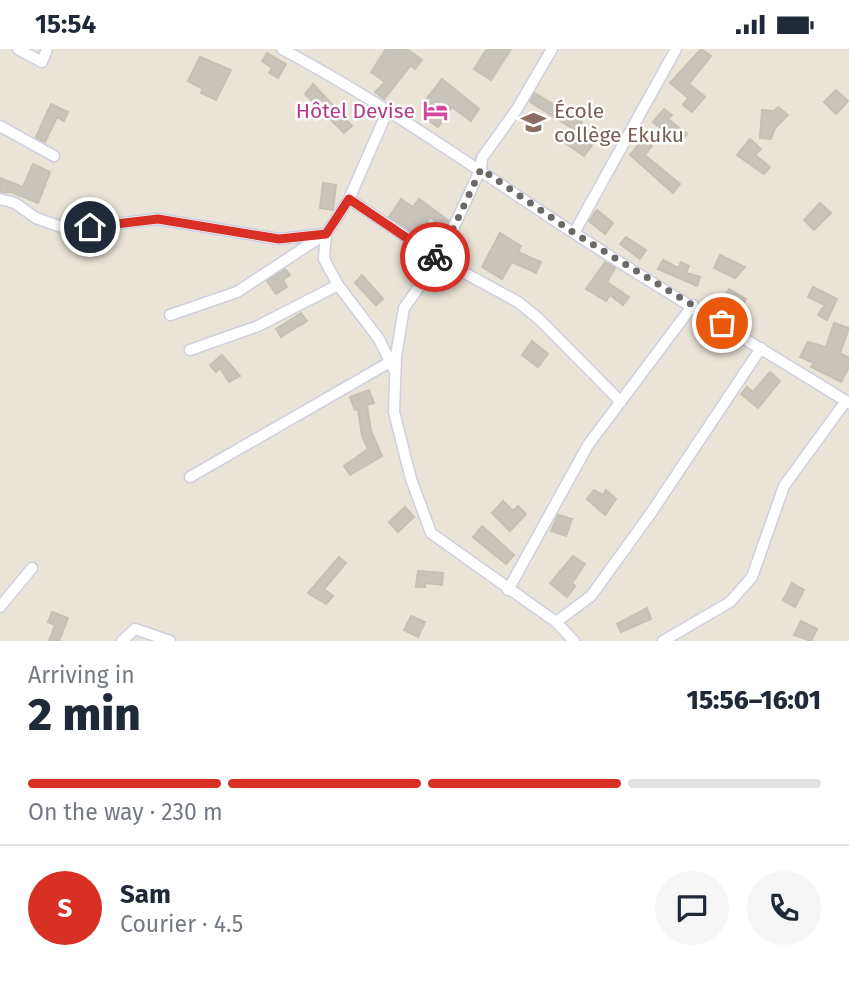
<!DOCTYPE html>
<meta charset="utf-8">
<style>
:root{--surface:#fff;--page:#f6f6f7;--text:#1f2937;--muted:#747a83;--line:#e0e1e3;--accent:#d93025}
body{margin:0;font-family:"Fira Sans",sans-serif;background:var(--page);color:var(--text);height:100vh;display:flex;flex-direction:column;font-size:26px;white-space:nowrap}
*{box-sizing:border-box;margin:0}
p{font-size:23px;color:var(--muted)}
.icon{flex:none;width:38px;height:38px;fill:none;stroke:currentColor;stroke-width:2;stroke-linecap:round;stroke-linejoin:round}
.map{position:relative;height:592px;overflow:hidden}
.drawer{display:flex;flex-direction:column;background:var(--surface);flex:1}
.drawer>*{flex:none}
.pin{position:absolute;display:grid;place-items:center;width:60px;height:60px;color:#fff;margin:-30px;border:4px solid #fff;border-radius:50%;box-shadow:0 2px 7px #0007}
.courier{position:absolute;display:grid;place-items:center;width:70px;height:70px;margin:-35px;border:5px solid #d93025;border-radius:50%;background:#fff;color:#222;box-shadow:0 2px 9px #0007}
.summary em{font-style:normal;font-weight:800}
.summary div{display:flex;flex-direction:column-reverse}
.summary{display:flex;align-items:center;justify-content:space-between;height:119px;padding:0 28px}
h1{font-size:46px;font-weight:800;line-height:52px}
.bar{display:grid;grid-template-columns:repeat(4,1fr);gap:10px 7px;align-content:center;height:84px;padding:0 28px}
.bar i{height:9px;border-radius:5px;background:var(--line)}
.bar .active{background:var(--accent)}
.bar p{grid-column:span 4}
.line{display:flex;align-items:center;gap:18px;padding:0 28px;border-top:2px solid var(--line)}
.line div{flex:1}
.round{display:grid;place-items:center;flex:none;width:74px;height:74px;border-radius:37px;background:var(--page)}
.status{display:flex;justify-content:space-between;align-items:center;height:49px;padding:0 35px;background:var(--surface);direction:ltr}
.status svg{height:19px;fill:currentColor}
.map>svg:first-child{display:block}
.building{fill:#c8c3bb;stroke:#c5c0b2;stroke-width:2}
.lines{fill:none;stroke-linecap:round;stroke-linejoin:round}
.minor-casing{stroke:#cdcfe0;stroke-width:13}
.minor{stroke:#fff;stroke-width:10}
.done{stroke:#6b6965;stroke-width:7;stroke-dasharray:0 12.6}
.route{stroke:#d93025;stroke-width:9}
.labels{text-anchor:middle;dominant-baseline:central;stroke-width:5;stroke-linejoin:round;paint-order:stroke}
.hotel-label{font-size:21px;fill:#b23c85;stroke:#fff;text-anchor:end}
.education-label{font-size:21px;fill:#785e54;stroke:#fff;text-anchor:start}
</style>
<div class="status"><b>15:54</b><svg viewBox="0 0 49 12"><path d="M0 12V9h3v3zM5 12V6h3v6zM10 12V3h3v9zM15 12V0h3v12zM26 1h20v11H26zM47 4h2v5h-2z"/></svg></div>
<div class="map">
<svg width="849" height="592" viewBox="0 0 849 592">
<rect width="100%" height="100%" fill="#eae4d8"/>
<!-- building -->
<path class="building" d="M386 0H407L422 11 415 20 411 16 384 50 375 43 385 33 371 23Z
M487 0H511L491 31 474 20Z
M701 0 711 7 689 35 705 48 692 63 683 56 688 49 670 34Z
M267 4 286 15 278 29 269 24 272 19 262 12Z
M200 8 231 21 216 51 201 44 203 40 188 32Z
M442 30 479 60 471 72 452 58 438 78 425 69 432 59 424 53Z
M313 35 352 77 344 84 305 45Z
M836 41 848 52 836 65 824 53Z
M535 44 582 73 579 78 596 91 584 107 565 94 573 80 530 53Z
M51 55 68 63 64 72 57 68 45 93 36 88Z
M778 58 788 66 775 79 771 90 760 89 762 61 774 62Z
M664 60 672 66 668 70 687 85 680 94 653 73Z
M643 90 652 97 645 106 680 135 673 144 630 106Z
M750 90 761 100 755 106 770 118 764 125 737 106Z
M33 115 50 123 38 154 11 143H0V129L23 138Z
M323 134 336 136 333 161 320 159Z
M401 150 413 158 419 150 449 172 445 180 430 168 418 187 389 168Z
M820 154 831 164 814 181 804 171Z
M597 161 613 174 605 185 589 172Z
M500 184 521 197 518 203 541 213 536 224 512 213 502 230 482 218Z
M626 188 646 201 640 210 620 195Z
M720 206 745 218 735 229 714 219Z
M663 211 678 219 681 213 689 217 686 224 700 228 697 237 658 220Z
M605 213 615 219 607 233 629 248 623 256 610 246 606 252 586 240Z
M285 220 290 226 283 231 287 238 276 245 267 232Z
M362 226 383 250 376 256 355 234Z
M813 238 837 250 827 271 818 266 825 256 808 248Z
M729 240 746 250 738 263 721 253Z
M301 264 307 272 281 288 276 280Z
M834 274 849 279 840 304 849 309V318L841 333 811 318 814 314 800 308 808 293 826 298Z
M532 292 548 305 538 318 522 306Z
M222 306 240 327 229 333 220 319 216 323 210 316Z
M770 323 780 332 758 359 741 345 747 338 753 343Z
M369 341 374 354 367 356 371 382 382 407 350 426 344 417 368 400 362 387 358 360 355 361 350 348Z
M594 441 603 446 606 441 616 450 605 466 587 450Z
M503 452 513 462 518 457 526 465 510 482 492 464Z
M405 458 414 468 398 483 389 473Z
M558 466 572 470 566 487 551 482Z
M482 477 514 506 506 515 473 488Z
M573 507 585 515 572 534 575 537 567 548 550 534Z
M339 508 346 514 324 540 333 547 326 555 308 544Z
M418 522 443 524 442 536 425 534V538H416Z
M792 534 804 541 795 558 783 551Z
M647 559 651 570 621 583 617 575Z
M52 563 68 569 59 592H49L55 576 48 573Z
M411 567 425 573 418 588 404 581Z
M801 572 817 580 811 592 794 586Z"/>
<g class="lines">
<defs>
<path id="minor" d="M18 0 42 13 47 0
M282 0C384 54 477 121 574 184 664 243 758 297 849 354
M552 0 517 60 482 109 481 119 439 210 404 259 396 307 394 363 411 430 431 484 556 573 574 592
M388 61 349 150 326 185 324 210 338 236 379 290 394 321
M0 77 54 107
M0 150 15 154 36 169 67 180 158 170 279 190 326 185
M349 150 439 210 518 253 539 270 621 353
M574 184 676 0
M170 266 237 243 322 187
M190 301 258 277 338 236
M190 428 390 313
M508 541 588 396 693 256
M0 558 32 519
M556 573 591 547 651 464 761 299
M122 592 135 580 170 592
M663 592 730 553 752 528 784 437 846 352"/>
</defs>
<!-- minor casing -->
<use href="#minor" class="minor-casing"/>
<!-- minor -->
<use href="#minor" class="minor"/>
</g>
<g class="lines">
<!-- done -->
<path class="done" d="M435 208 439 210 481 120 574 184 722 274"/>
<!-- route -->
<path class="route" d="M90 178 158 170 279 190 326 185 349 150 435 208"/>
</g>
<!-- icons -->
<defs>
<symbol id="hotel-bare" viewBox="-9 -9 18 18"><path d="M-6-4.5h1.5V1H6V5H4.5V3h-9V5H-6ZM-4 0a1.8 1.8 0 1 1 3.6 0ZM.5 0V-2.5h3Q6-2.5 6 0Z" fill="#d1479c" stroke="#fff" stroke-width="2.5" paint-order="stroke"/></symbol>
<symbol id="university-bare" viewBox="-9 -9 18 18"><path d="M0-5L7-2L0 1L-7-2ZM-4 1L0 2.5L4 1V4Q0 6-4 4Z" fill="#8d6e63" stroke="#fff" stroke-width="2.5" paint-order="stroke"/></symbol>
</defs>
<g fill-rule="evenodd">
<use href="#hotel-bare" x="418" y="44" width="35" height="35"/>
<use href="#university-bare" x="516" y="56" width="35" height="35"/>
</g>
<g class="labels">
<!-- hotel labels -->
<g class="hotel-label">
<text x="415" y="62">Hôtel Devise</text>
</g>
<!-- education labels -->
<g class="education-label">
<text x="554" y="62">École<tspan x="554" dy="24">collège Ekuku</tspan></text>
</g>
</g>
</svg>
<div class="pin" style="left:722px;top:274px;background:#ea580c"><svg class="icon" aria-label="bag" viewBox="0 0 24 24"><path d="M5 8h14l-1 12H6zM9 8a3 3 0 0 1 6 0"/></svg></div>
<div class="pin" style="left:90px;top:178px;background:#1f2937"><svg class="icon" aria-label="home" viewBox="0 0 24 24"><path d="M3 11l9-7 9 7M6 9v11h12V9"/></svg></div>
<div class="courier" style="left:435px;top:208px"><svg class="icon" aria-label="bike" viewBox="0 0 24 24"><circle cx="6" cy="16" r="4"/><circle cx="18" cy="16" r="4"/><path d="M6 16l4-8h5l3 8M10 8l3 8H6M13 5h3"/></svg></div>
</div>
<section class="drawer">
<div class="summary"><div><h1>2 min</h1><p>Arriving in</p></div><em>15:56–16:01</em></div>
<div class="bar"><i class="active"></i><i class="active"></i><i class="active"></i><i></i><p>On the way · 230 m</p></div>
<div class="line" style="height:126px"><b class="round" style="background:var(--accent);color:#fff">S</b><div><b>Sam</b><p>Courier · 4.5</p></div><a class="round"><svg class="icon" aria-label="chat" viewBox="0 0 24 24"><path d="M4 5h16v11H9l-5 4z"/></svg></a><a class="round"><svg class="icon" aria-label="phone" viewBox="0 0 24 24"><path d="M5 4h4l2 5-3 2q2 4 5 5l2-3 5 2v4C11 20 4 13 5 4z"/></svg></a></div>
</section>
